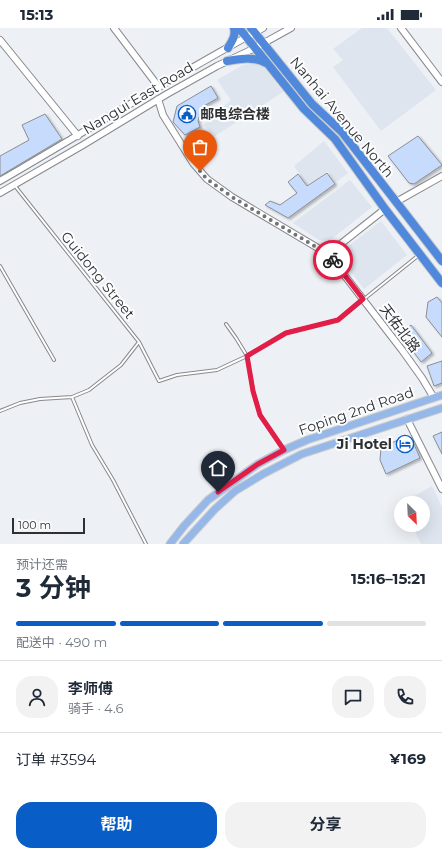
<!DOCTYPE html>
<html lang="zh">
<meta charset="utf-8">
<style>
:root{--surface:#fff;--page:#f2f2f3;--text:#1f2937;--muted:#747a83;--line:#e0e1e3;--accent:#085dc6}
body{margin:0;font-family:Montserrat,"Noto Sans SC",sans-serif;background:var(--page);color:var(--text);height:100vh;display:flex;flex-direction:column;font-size:15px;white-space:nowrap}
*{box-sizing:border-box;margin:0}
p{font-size:13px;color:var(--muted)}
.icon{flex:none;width:22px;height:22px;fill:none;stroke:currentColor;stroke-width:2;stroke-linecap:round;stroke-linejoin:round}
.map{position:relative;height:516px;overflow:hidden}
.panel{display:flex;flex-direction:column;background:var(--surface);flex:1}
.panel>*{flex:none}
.needle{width:26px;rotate:156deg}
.fabs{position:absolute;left:394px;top:468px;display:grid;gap:8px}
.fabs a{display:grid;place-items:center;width:36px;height:36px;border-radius:50%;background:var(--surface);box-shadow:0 4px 16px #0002;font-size:20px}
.scale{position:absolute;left:12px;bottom:10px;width:73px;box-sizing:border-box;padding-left:4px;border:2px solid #2f3032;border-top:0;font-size:11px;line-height:14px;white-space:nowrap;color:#2f3032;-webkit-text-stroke:3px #fcfdfe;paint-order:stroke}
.pin{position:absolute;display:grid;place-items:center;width:34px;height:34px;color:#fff;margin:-41px -17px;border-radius:50% 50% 50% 0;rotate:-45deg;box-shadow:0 0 4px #0007}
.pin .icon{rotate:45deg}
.courier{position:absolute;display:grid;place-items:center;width:40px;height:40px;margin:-20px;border:3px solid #e11d48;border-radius:50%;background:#fff;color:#222;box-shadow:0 1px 5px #0007}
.head em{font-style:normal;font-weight:700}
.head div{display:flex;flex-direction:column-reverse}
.head{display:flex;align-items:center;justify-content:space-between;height:68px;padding:0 16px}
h1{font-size:26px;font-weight:700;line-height:30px}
.bar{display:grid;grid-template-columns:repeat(4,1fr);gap:6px 4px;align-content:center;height:48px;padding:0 16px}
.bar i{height:5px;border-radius:3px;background:var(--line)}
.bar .on{background:var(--accent)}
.bar p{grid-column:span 4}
.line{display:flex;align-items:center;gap:10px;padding:0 16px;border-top:1px solid var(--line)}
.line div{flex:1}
.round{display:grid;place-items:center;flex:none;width:42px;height:42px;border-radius:16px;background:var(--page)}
.action{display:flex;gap:8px;margin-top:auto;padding:8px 16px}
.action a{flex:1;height:46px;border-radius:16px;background:var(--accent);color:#fff;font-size:16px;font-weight:700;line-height:46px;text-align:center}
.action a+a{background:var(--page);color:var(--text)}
.status{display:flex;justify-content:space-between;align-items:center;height:28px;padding:0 20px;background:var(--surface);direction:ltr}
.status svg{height:11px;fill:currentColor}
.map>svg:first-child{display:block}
.built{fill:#dee5ef}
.building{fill:#c7dcfd;stroke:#8c8e92;filter:url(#shadow)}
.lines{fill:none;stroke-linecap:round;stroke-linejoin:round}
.lane-casing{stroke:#87898d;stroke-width:4}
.secondary-casing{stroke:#87898d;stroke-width:8}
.primary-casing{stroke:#cdcdce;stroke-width:9}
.highway-casing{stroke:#cdcdce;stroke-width:10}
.lane{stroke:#fff;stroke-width:2}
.secondary{stroke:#fff;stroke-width:6}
.primary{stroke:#96b8e9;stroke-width:7}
.highway{stroke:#5088db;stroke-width:8}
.done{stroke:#727376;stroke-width:4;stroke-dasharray:0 7.2}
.route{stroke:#e11d48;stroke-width:5}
.labels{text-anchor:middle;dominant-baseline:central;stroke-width:4;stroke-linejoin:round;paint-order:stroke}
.street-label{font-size:14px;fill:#2f3032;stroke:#fcfdfe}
.poi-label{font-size:14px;font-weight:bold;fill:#2f3032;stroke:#fcfdfe;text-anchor:start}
</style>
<div class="status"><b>15:13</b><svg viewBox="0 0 49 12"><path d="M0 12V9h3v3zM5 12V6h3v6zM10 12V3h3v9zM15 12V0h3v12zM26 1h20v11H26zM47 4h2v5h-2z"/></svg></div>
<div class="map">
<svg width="442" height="516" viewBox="0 0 442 516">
<defs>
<filter id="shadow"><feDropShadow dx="2" dy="1.5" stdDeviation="1" flood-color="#0004"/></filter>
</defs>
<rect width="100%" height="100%" fill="#edf0f4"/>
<!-- built -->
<path class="built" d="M362 0H387L436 62 381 103 333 39 343 32 333 21Z
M250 36H257L263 38 283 64 215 108 203 97 231 72 217 52 243 37Z
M324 113 348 145 336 154 328 143 307 157 294 138Z
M350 152 372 179 329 213 319 212 293 195Z
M381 193 407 227 364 261 338 226Z
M432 458 442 479V516H421L412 497H423V475H408L407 472Z"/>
<!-- building -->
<path class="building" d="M211 58 218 70 202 79 198 93 200 99 185 107 173 94 177 78Z
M45 86 62 111 0 148V128L29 112 22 97Z
M418 108 442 137 414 156 409 155 388 128Z
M327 145 335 156 288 190 265 177 270 173 280 177 297 165 288 154 298 146 307 158Z
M437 269 442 275V309L426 289 428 274Z
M411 297 432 325 421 334 400 306Z
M442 333V355L434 358 427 338Z
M442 404V426L433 408Z
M400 411 414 416 420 430 386 446 380 432 381 420Z"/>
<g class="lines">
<defs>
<path id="lane" d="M15 158 139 314 159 353 177 347 217 342 247 328 285 305 338 292 419 227
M0 238 54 332
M226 296 236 310 247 328 253 363 260 387 282 420
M72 369 92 417 113 452 146 516
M0 383 20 375 40 371 72 369 89 362 121 337 139 314"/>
<path id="secondary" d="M114 0 158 58
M401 0 442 54
M0 12 78 108
M158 71 163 87 193 135 207 151 232 169 328 226 402 322 422 350 434 370
M0 153C88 102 174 48 263 0
M0 165 83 117 167 66 217 38 255 20 291 0
M396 174 442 148
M328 226 385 181
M407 391 442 461"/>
<path id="primary" d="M170 516 184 498 208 472 258 436 284 422 307 412 442 367
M183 516 215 481 235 463 263 446 302 426 442 380"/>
<path id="highway" d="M239 0 304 81 335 111 385 181 442 255
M251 0 312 76 342 104 442 233
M228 20C232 13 236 8 234 0
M227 33C241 31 253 28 266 35"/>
</defs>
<!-- lane casing -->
<use href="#lane" class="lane-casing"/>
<!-- secondary casing -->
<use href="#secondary" class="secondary-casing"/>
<!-- primary casing -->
<use href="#primary" class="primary-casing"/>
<!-- highway casing -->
<use href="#highway" class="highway-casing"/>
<!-- lane -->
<use href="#lane" class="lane"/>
<!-- secondary -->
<use href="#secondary" class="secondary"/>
<!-- primary -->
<use href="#primary" class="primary"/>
<!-- highway -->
<use href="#highway" class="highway"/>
</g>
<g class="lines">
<!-- done -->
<path class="done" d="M200 143 207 151 232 169 328 226 333 232"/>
<!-- route -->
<path class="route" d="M218 464 258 436 284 422 260 387 253 363 247 328 286 305 338 292 363 271 333 232"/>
</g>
<!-- icons -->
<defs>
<symbol id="civic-ring" viewBox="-11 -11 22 22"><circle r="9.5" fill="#fcfdfe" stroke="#085dc6" stroke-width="1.5"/><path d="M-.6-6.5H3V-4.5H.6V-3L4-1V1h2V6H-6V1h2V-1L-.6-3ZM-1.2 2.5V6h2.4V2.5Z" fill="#085dc6"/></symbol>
<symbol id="hotel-ring" viewBox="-11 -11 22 22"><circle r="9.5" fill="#fcfdfe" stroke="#085dc6" stroke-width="1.5"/><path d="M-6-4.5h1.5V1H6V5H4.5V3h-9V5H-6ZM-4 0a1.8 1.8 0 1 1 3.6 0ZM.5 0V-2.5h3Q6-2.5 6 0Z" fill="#085dc6"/></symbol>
</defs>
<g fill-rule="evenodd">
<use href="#civic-ring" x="177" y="76" width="20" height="20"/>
<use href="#hotel-ring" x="395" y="406" width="20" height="20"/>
</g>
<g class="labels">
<!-- street labels -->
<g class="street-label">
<text transform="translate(138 70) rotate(-31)">Nangui East Road</text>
<text transform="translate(342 89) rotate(50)">Nanhai Avenue North</text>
<text transform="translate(98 247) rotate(51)">Guidong Street</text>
<text transform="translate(400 300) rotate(53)">天佑北路</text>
<text transform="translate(356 383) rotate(-19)">Foping 2nd Road</text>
</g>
<!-- poi labels -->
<g class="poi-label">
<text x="200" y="86">邮电综合楼</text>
<text x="392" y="416" text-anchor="end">Ji Hotel</text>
</g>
</g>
</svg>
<div class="fabs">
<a><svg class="needle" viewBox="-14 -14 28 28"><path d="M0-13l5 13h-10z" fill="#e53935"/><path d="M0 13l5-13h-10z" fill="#747a83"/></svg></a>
</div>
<div class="scale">100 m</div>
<div class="pin" style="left:200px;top:143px;background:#ea580c"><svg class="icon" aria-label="bag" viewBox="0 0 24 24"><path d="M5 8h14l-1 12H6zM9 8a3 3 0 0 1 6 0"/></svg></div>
<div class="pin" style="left:218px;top:464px;background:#1f2937"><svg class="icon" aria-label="home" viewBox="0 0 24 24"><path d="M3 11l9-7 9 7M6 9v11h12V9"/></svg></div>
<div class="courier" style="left:333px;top:232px"><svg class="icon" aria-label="bike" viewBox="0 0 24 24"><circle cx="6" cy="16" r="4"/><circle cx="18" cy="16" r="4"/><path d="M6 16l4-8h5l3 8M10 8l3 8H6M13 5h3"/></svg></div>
</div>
<section class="panel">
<div class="head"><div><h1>3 分钟</h1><p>预计还需</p></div><em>15:16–15:21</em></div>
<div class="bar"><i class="on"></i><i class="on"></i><i class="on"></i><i></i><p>配送中 · 490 m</p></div>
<div class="line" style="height:72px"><a class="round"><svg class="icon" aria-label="person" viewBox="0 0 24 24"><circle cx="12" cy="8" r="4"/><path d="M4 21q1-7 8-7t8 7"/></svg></a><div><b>李师傅</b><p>骑手 · 4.6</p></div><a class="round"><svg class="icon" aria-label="chat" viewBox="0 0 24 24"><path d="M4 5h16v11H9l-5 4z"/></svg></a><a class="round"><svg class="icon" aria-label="phone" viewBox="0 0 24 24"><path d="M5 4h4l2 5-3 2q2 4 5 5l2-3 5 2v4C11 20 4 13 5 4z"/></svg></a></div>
<div class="line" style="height:52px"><div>订单 #3594</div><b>¥169</b></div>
<div class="action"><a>帮助</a><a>分享</a></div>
</section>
